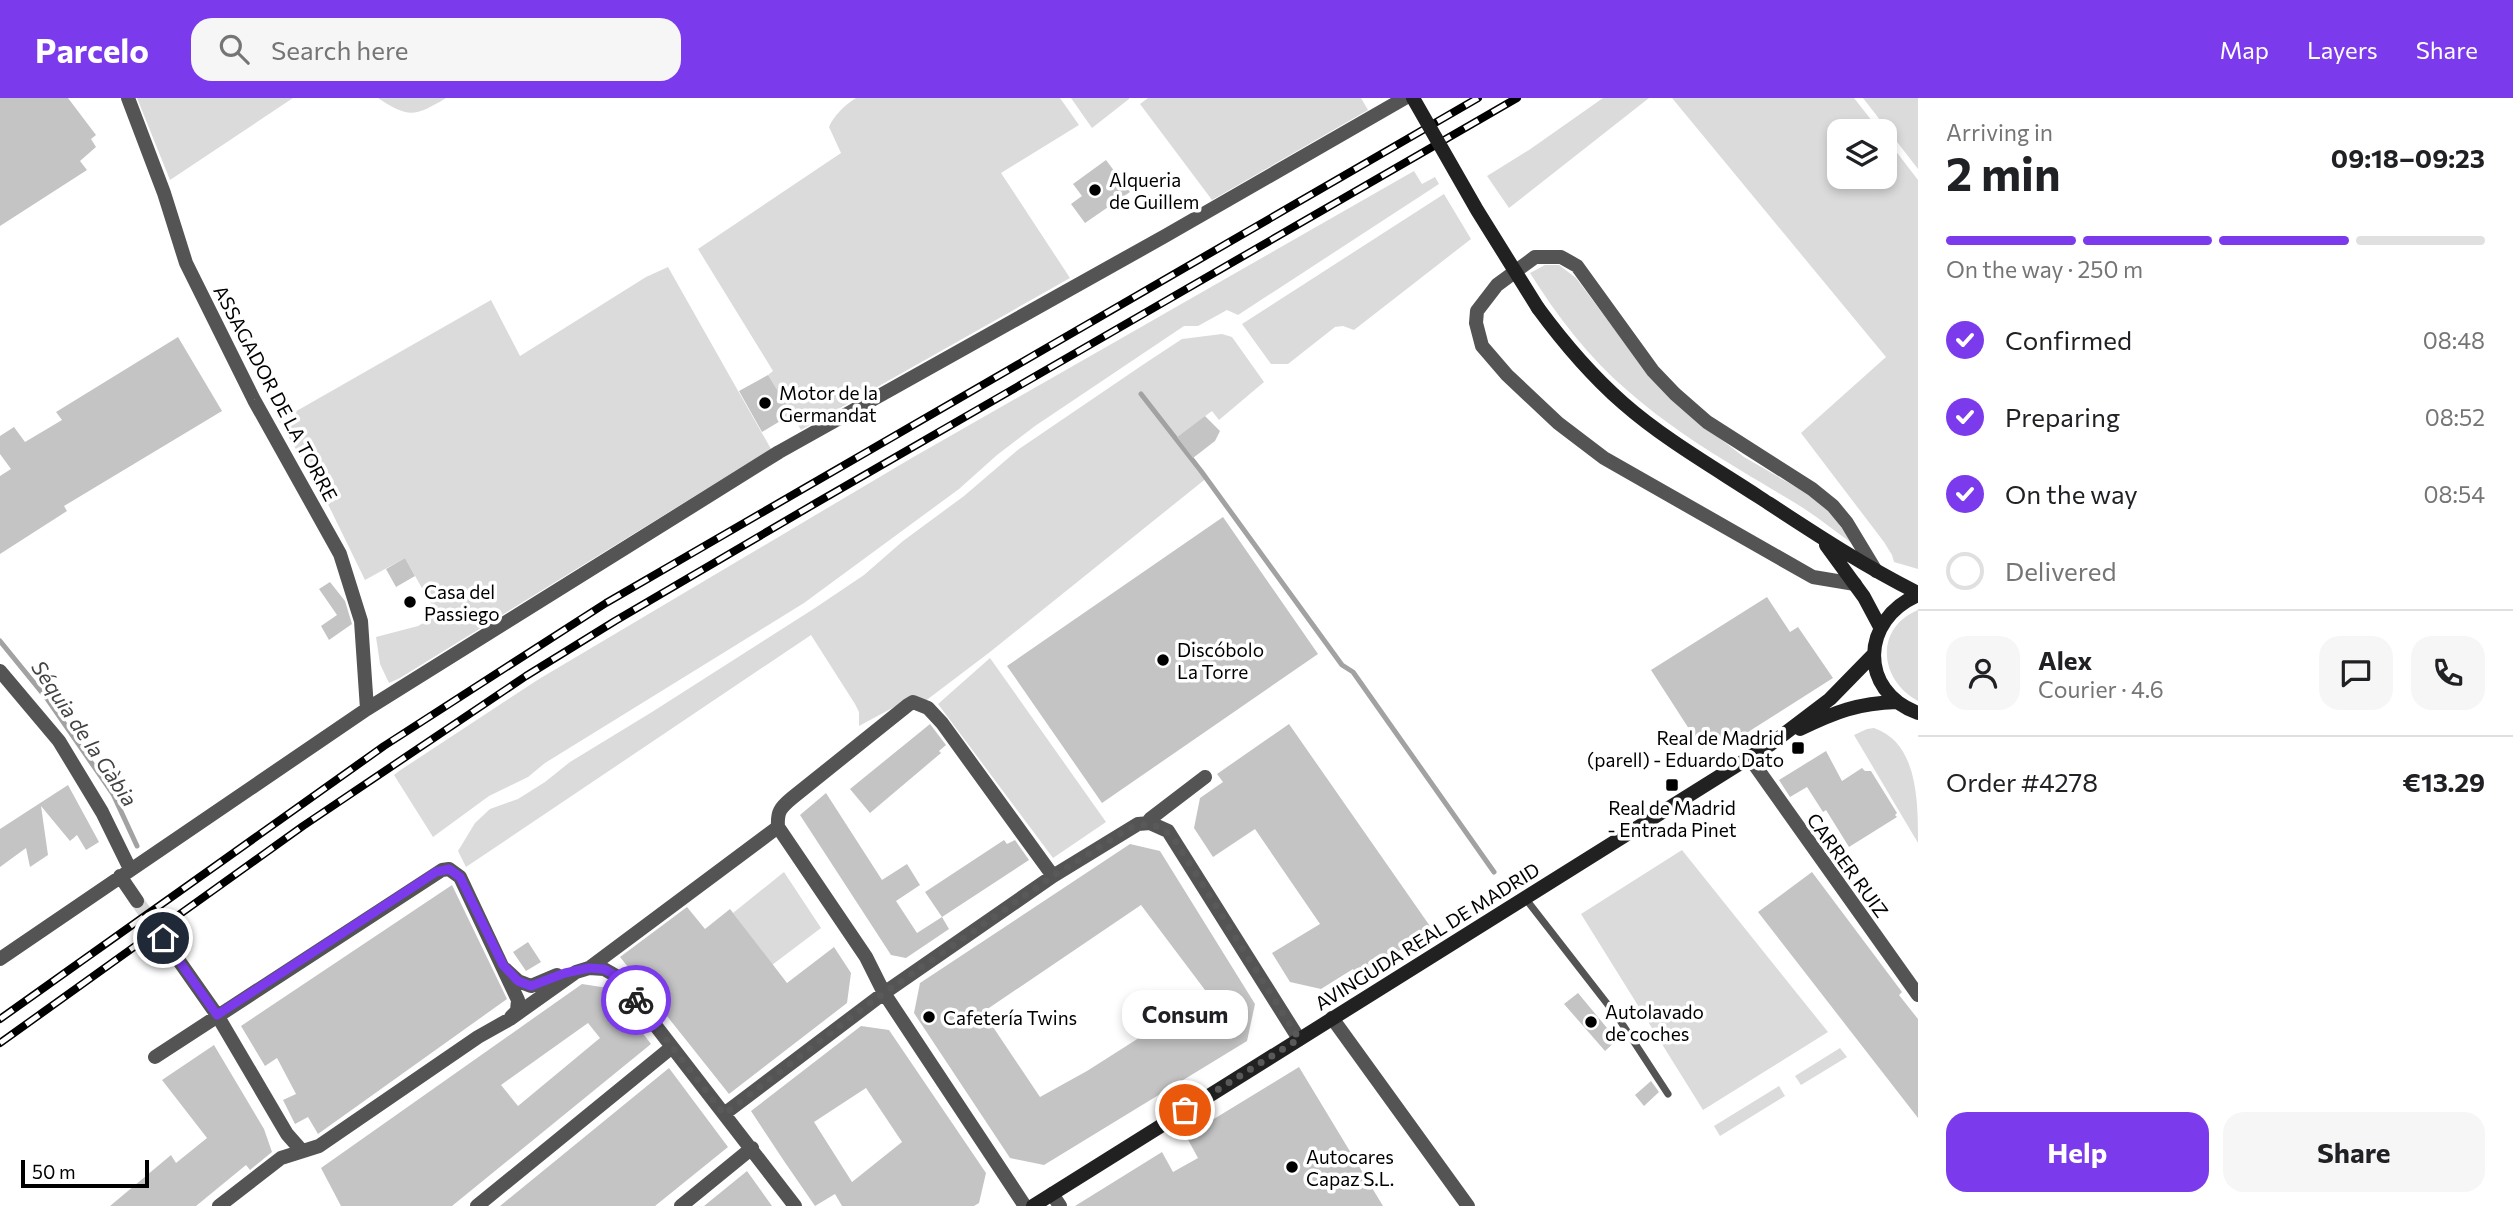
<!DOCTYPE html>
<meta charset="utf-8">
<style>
:root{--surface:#fff;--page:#f6f6f6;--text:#202124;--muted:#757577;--line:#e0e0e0;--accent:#7c3aed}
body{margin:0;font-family:Commissioner,sans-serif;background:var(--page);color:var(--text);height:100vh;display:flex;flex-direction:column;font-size:26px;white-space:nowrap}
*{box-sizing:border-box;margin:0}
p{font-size:23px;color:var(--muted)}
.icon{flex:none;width:38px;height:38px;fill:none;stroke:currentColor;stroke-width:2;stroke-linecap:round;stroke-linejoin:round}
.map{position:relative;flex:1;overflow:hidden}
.sheet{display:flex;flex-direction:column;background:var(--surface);width:595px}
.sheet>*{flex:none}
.fabs{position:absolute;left:1827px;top:21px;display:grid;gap:14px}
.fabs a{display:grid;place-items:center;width:70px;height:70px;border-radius:14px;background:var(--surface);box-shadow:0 4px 10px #0003;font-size:35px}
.scale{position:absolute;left:21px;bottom:18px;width:128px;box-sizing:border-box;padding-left:7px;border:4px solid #000;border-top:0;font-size:19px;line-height:24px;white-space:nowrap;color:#000;-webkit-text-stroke:5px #fff;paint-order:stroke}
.pin{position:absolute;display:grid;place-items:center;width:60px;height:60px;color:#fff;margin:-30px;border:4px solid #fff;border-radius:50%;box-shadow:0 2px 7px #0007}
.courier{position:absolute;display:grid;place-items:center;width:70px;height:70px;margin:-35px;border:5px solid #7c3aed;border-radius:50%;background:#fff;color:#222;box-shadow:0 2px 9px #0007}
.bubble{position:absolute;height:49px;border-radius:21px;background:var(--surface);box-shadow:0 4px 10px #0003;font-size:23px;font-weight:700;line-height:49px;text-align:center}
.summary em{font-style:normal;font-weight:700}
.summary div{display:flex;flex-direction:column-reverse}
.summary{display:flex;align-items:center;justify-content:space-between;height:119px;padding:0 28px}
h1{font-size:46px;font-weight:700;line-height:52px}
.bar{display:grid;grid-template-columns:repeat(4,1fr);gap:10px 7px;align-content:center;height:84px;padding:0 28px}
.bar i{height:9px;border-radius:5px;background:var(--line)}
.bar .on{background:var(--accent)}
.bar p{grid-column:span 4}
.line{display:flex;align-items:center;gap:18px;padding:0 28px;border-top:2px solid var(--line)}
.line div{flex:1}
.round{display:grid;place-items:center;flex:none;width:74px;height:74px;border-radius:21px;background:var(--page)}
ol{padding:0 28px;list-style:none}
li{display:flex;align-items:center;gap:21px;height:77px}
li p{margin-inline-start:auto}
li .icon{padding:7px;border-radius:50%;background:var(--accent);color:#fff;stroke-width:4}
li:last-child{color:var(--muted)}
li i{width:38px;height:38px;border:4px solid var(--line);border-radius:50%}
.primary-button{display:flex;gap:14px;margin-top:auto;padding:14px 28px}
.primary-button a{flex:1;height:80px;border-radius:21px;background:var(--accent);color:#fff;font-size:28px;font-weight:700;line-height:80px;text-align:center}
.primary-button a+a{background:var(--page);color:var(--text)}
header{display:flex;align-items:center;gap:42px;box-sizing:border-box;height:98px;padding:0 35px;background:var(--accent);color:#fff}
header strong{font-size:33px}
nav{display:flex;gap:38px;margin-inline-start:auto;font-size:24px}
.search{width:490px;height:63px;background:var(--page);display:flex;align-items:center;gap:18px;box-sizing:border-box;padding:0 24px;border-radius:21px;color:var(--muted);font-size:26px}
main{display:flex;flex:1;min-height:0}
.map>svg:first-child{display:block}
.green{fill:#dbdbdb}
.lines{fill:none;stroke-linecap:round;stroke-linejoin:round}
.stream{stroke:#a2a2a2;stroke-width:5}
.building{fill:#c4c4c4;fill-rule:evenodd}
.street-tunnel{stroke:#d9d9d9;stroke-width:14;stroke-dasharray:14 7;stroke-linecap:butt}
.lane{stroke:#545454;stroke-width:7}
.street{stroke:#545454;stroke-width:14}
.secondary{stroke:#212121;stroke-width:14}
.rail-casing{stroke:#000;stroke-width:8}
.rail{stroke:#fff;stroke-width:5;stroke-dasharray:16;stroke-linecap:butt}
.secondary-bridge{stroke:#212121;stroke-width:14}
.done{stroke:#595959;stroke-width:7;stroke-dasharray:0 12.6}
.route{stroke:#7c3aed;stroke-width:9}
.poi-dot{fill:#000;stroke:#fff;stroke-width:2.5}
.labels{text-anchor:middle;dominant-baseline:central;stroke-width:7;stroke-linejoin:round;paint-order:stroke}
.poi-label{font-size:19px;fill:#000;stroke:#fff;text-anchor:start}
.street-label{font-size:19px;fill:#000;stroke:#fff}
.water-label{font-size:21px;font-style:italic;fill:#434343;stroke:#fff}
</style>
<header>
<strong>Parcelo</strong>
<div class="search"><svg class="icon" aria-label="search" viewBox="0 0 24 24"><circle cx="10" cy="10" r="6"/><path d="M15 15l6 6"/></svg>Search here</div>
<nav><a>Map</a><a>Layers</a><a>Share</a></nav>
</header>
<main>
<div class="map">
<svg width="1918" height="1108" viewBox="0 0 1918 1108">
<rect width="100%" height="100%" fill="#fff"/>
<!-- green -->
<path class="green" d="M137 0H293L170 82Z
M378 0H446C415 19 408 20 378 0Z
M856 0H1060L1079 27 1001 75 1070 180 801 332 768 277 773 273 698 151 841 55 829 29C834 17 845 7 856 0Z
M1071 0H1129V1L1092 30Z
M1148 0H1361L1368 12 1212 102 1140 6Z
M1603 0H1649L1509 110 1487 78 1529 52Z
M1672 0H1854L1880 33H1839V79H1885V39L1918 82V471L1894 464 1892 457 1884 444 1801 335 1886 259Z
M1863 0H1918V71Z
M1414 73 1422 86 1435 79 1439 86 1238 217 1227 212 1198 228H1184L1035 328 997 357 959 391 804 505 545 665 528 679 489 698 433 739 394 677 399 673 539 581 910 361Z
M1444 96 1471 141 1354 232 1343 228 1335 229 1288 266H1271L1242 226Z
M1545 167H1559L1576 180 1624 244 1700 325 1744 359 1808 396 1826 410 1856 448C1837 435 1819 420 1800 408 1741 372 1680 339 1628 293 1589 260 1557 218 1530 175Z
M668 169 771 351 400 580 389 585 380 566 376 539 418 528 437 517 405 460 365 482 323 396 279 323 491 202 520 258 646 179Z
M1222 236 1232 239 1264 284 1219 322 1212 313 1177 339 1208 379 990 554 924 604 909 601 859 628V614L855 606 811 537 466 769 458 753 475 725 490 711 518 701 545 684 570 664 652 614 815 510 864 477 903 443 964 398 1019 351 1144 266 1182 241Z
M1918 512V603C1879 582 1874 530 1918 512Z
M990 560 1106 724 1053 760 938 606Z
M1874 630C1918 645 1918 703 1918 745L1854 637 1867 631Z
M1682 752 1828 934 1703 1012 1581 816Z
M784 774 821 830 772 867 733 815Z
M1840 950 1847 959 1801 987 1795 978Z
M1779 988 1785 998 1720 1038 1714 1028Z"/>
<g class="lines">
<!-- stream -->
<path class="stream" d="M1141 296 1201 373 1342 567 1353 574 1494 774
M0 543 48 602 113 696 137 748"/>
</g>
<!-- building -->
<path class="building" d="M0 0H68L96 37 91 41 96 49 80 63 87 72 0 128Z
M1106 62 1130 94 1085 125 1071 106 1082 98 1073 86Z
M178 239 222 313 64 408 67 413 0 456V378L11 371 0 356V338L14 329 25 344 62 322 56 314Z
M768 277 792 316 762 334 739 293Z
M1205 318 1220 333 1215 343 1193 360 1177 339Z
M1223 419 1318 556 1102 705 1007 568Z
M405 460 415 478 396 489 386 471Z
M330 484 345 503 352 526 329 542 321 528 337 517 319 491Z
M1767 499 1790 534 1798 529 1833 580 1726 648 1720 639 1702 651 1651 572Z
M930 626 946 647 939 653 941 655 870 715 850 691Z
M1289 626 1432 831 1359 879 1353 871 1321 891 1290 884 1272 855 1320 826 1255 731 1213 759 1194 730 1200 700 1223 684 1217 676Z
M1826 653 1842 683 1862 670 1865 673H1871L1897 715 1895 717 1897 719 1849 749 1826 712 1823 714 1807 689 1790 699 1779 682Z
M68 687 99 744 86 752 77 737 70 743 41 708 48 757 30 769 26 750 0 769V731Z
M826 695 882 782 907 766 920 787 896 803 917 835 942 819 949 831 906 860 891 857 800 717Z
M1004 742 1007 746 1015 742 1029 762 942 819 925 794Z
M1130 746 1160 753 1255 906 1247 943 1044 1067 1010 1060 914 915 920 885ZM1141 807 1208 896 1087 973 1040 999 983 914Z
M1812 774 1902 894 1899 897 1918 921V1020L1758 814Z
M452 787 507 901 318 1036 308 1019 295 1026 283 1002 296 996 277 960 265 968 241 928Z
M687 809 705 831 730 811 787 885 834 849 851 875 847 905 729 996 620 859Z
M528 844 541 864 526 873 513 854Z
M582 886 608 890 651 946 452 1108H341L321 1070ZM588 925 600 940 518 1008 501 987Z
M1578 895 1617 942 1605 953 1564 906Z
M861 928 889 932 986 1075 979 1105 974 1108H842L835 1096 815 1108 784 1063 751 1013ZM866 990 902 1044 852 1084 814 1024Z
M214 947 264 1031 272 1054 250 1072 246 1067 196 1108H110L171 1057 176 1065 207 1040 162 982Z
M1299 969 1383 1108H1075L1162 1054 1173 1074 1198 1060 1186 1038Z
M669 970 728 1049 655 1108H500Z
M1651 983 1659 994 1644 1008 1635 997Z
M747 1073 772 1108H704Z"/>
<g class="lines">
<!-- street-tunnel -->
<path class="street-tunnel" d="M137 803 163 840"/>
<!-- lane -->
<path class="lane" d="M1525 800 1619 921 1668 996"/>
<!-- street -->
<path class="street" d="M128 0 164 95 186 165 254 302 340 456 361 523 367 611
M1855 486 1813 479 1604 360 1558 325 1507 277 1482 248 1476 225 1477 213 1497 187 1535 159H1561L1577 168 1653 273 1675 296 1707 324 1812 391 1833 408 1847 425 1876 473
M0 573 59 643 102 714 130 771
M1749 659 1918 897
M1150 725V721L1205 679
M120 778 137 803
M163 840 217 917 287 1036 302 1053
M0 861 367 611 779 354 1165 138 1405 0
M589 870 604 871 618 879 795 1108
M505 871 518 883 531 888 557 877
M1332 920 1468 1108
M155 959 442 772 449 771 460 779 518 902 517 913 511 919
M724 1016 884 895 1053 778 1138 726 1150 725 1168 733 1299 941
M1052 1096 1060 1108
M219 1108 281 1060 319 1048 478 939 510 921 576 874 589 870 778 729
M477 1108 672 949
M681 1108 752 1050
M1025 1108 884 895 866 859 778 729C777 714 780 710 792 700L908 607 913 604 928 610 942 625 1053 778"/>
<!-- secondary -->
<path class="secondary" d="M1538 210C1563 244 1591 277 1623 305 1664 341 1713 369 1759 399 1811 433 1862 467 1918 495
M1826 447 1864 499 1880 529
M1918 497C1861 521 1858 593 1918 615
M1800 631C1835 614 1858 605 1897 604
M1033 1108 1771 646 1830 601 1874 556"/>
<defs>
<path id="rail" d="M0 921 384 648 606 505 1478 0
M0 945 303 728 526 578 615 523 816 405 1517 0"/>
</defs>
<!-- rail casing -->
<use href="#rail" class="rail-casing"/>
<!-- rail -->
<use href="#rail" class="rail"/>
<!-- secondary-bridge -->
<path class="secondary-bridge" d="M1413 0 1477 112 1538 210"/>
</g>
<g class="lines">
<!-- done -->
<path class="done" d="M636 902 724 1016 871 904 1053 778 1128 731C1148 722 1163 727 1176 744L1299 941 1185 1012"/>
<!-- route -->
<path class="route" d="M163 840 217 917 436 774 449 771 460 779 503 867 518 883 531 888 565 875 589 870 604 871 618 879 636 902"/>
</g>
<!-- markers -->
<g class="poi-dot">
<circle cx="1095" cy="92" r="7"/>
<circle cx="765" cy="305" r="7"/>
<circle cx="410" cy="504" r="7"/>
<circle cx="1163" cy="562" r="7"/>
<rect x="1791" y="643" width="14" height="14" rx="3.5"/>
<rect x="1665" y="680" width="14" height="14" rx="3.5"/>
<circle cx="929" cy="919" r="7"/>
<circle cx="1591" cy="924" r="7"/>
<circle cx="1292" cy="1069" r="7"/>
</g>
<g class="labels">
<!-- poi labels -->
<g class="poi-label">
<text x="1109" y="81">Alqueria<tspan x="1109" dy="22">de Guillem</tspan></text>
<text x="779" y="294">Motor de la<tspan x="779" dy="22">Germandat</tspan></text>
<text x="424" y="493">Casa del<tspan x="424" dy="22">Passiego</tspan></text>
<text x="1177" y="551">Discóbolo<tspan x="1177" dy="22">La Torre</tspan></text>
<text x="1784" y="639" text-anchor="end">Real de Madrid<tspan x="1784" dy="22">(parell) - Eduardo Dato</tspan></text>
<text x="1672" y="709" text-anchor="middle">Real de Madrid<tspan x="1672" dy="22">- Entrada Pinet</tspan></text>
<text x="1605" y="913">Autolavado<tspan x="1605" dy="22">de coches</tspan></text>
<text x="943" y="919">Cafetería Twins</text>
<text x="1306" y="1058">Autocares<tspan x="1306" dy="22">Capaz S.L.</tspan></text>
</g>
<!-- street labels -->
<g class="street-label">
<text transform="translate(276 295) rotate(62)">ASSAGADOR DE LA TORRE</text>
<text transform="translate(1848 767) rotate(54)">CARRER RUIZ</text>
<text transform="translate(1427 838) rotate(-32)">AVINGUDA REAL DE MADRID</text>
</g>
<!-- water labels -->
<g class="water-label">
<text transform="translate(85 635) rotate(56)">Séquia de la Gàbia</text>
</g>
</g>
</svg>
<div class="fabs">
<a><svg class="icon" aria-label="layers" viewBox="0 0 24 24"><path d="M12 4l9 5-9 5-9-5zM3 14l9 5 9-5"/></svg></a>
</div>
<div class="scale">50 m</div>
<div class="pin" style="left:1185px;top:1012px;background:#ea580c"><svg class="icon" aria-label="bag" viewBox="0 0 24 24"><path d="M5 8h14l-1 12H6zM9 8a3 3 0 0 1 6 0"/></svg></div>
<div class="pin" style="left:163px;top:840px;background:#1f2937"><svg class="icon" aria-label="home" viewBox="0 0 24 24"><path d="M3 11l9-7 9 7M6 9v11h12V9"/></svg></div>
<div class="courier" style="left:636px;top:902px"><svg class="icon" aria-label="bike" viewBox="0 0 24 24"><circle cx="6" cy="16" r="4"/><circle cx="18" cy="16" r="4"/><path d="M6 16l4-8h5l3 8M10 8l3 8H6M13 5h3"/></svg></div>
<div class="bubble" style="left:1122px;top:892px;width:126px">Consum</div>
</div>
<section class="sheet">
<div class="summary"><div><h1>2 min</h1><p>Arriving in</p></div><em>09:18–09:23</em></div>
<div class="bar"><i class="on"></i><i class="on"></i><i class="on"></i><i></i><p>On the way · 250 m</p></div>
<ol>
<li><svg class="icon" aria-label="check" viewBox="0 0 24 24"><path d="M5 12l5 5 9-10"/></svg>Confirmed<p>08:48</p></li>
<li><svg class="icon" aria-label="check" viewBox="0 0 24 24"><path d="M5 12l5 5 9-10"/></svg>Preparing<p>08:52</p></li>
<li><svg class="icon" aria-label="check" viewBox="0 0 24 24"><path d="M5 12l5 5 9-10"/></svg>On the way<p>08:54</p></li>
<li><i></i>Delivered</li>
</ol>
<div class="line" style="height:126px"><a class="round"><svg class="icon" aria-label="person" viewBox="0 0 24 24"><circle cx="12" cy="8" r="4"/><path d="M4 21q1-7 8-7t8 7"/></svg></a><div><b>Alex</b><p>Courier · 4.6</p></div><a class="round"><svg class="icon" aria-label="chat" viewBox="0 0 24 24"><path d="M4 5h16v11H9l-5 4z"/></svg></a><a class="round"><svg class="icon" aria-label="phone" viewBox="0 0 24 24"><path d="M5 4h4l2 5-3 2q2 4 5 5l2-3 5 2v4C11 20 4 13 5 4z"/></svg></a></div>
<div class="line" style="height:91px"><div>Order #4278</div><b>€13.29</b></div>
<div class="primary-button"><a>Help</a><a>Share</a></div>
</section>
</main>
